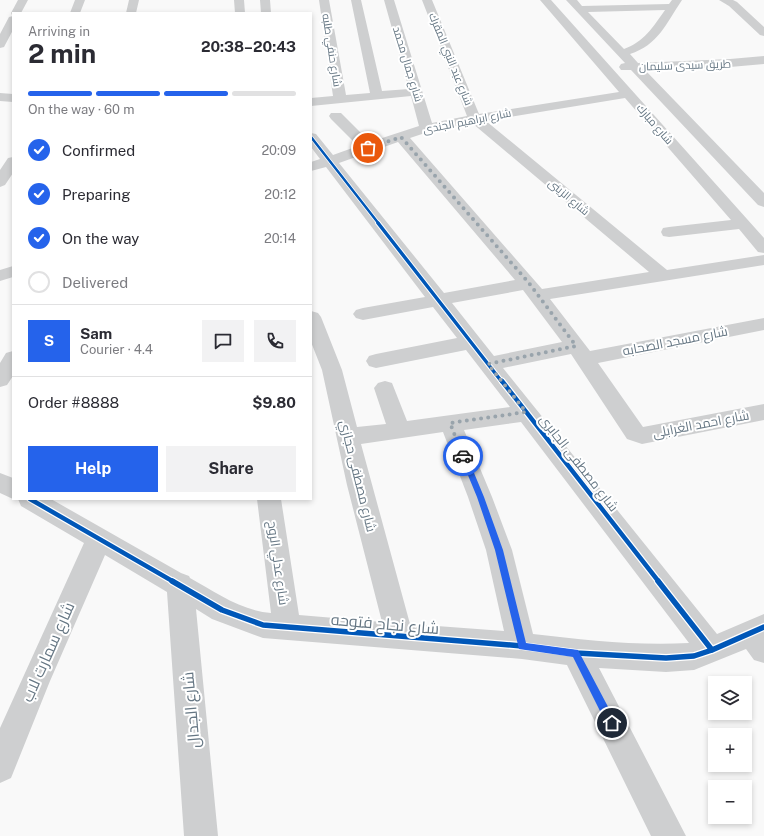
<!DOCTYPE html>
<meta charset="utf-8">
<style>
:root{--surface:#fff;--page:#f2f2f3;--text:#2b2b33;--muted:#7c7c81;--line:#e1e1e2;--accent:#2563eb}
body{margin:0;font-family:"Public Sans",Cairo,sans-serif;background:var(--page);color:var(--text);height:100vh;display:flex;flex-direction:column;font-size:15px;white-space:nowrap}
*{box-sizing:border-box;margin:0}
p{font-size:13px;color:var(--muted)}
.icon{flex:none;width:22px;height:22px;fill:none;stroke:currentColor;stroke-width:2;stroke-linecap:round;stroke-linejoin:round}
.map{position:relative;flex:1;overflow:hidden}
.details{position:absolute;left:12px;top:12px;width:300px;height:488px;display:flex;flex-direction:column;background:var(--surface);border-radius:0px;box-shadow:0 2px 6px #0003}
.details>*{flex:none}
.fabs{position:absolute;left:708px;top:676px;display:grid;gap:8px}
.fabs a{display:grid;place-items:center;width:44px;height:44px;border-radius:0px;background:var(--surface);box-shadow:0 2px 6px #0003;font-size:20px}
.pin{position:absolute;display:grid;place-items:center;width:34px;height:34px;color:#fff;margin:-17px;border:2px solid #fff;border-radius:50%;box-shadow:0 1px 4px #0007}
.courier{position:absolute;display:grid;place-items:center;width:40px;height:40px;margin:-20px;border:3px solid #2563eb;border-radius:50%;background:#fff;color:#222;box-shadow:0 1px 5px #0007}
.overview em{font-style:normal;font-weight:700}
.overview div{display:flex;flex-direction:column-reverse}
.overview{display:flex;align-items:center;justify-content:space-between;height:68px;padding:0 16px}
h1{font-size:26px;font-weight:700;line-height:30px}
.bar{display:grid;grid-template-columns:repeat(4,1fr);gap:6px 4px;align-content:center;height:48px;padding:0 16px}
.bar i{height:5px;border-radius:3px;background:var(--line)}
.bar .on{background:var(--accent)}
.bar p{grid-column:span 4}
.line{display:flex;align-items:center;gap:10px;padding:0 16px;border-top:1px solid var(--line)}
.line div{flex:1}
.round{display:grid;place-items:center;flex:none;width:42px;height:42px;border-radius:0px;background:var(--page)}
ol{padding:0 16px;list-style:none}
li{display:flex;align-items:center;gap:12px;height:44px}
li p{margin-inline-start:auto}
li .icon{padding:4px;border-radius:50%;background:var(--accent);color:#fff;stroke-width:4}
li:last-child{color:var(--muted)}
li i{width:22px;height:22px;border:2px solid var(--line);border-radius:50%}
.cta{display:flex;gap:8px;margin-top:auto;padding:8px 16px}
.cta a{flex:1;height:46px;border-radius:0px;background:var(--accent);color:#fff;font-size:16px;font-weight:700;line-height:46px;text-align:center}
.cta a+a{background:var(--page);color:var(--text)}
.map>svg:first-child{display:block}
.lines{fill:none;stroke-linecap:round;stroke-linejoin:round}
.street{fill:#cecfd0;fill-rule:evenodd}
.cycleway-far3-casing{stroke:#fff;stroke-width:4}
.cycleway-far2-casing{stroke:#fff;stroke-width:5.5}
.cycleway-far1-casing{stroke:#fff;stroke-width:7}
.cycleway-casing{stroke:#fff;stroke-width:8}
.cycleway-far3{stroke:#0057b8;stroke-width:2.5}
.cycleway-far2{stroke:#0057b8;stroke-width:3.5}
.cycleway-far1{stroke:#0057b8;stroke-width:4.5}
.cycleway{stroke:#0057b8;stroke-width:5.5}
.route{fill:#2563eb}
.done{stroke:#99a4ac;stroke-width:4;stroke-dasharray:0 7.2}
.labels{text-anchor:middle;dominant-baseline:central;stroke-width:4;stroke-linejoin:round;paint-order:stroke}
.far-street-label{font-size:11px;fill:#657683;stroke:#fff}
.street-label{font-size:13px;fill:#657683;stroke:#fff}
.near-street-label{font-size:16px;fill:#657683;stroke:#fff}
</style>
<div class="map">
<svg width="764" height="836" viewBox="0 0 764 836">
<rect width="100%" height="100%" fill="#f9f9f9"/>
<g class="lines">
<!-- street -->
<path class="street" d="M18 0H28L21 13H13L12 15 11 13Z
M75 0H85L80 13H70Z
M129 0H139L136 13H126Z
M234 0H244L245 13H235Z
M260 0H270L271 13H261Z
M319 0H329L346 95 370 93 351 0H361L382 91 409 89 384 0H394L432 123 467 116 422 0H432L479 114 619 92 540 0H551L764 238V253L758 252 739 229 669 237 663 236 661 232 663 228 669 227 731 220 625 98 486 121 667 270 764 255V265L550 299 590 351 764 318V330L598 363 643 427 764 404V420L642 444 627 439 571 354 503 368 717 634 764 614V663L754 660 746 649 694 670 666 672 599 668 686 836H651L567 665 522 659 263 638 212 619 196 609 218 836H184L167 592 105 555 50 681 11 778 0 783V728L84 543 21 506 18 499H51L181 573 189 576 190 578C215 592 242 611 271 613L257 499H281L299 615 382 622 347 485 322 370 311 342V311L318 313 321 317 342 370 357 427 386 424 374 388 378 383 385 381 392 383 407 421 510 407 466 350 376 368 369 366 366 361 369 356 376 354 457 338 433 307 363 320 356 318 353 314 356 310 363 308 425 297 326 167 311 171V162L320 159 311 147V133L316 134 333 155 358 146 331 119 329 116 331 113H341L370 142 419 126 411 96 311 106V98L333 96ZM472 123 649 272 542 289 410 138 431 131ZM398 142 515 280 444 293 339 163ZM523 290 562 342 494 356 452 303ZM521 422 689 643C637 646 584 640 533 634L512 550 492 497 464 430ZM443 432 468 497 486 550 504 631 410 624 361 444Z
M566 0H577L582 6 669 4 672 0H682C666 24 658 45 630 54L638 63 730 59 764 56V64L730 67 645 70 764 193V207L758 205 631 70H621L619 67 621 64 625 63ZM665 10C653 27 644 42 624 49L588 12Z
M719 0H733L737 2 764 27V36L760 35 729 6Z
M13 16V30L4 47 0 48V34L9 17Z
M0 93 13 94V102L0 101Z
M13 157V173L5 185 0 187V170L8 158Z
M13 266V277L0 281V270Z
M13 351V376L7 385 0 387V363L6 353Z
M0 473 13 478V499L0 493Z"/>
<defs>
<path id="cycleway-far3" d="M311 137 379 224"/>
<path id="cycleway-far2" d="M378 223 502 382"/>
<path id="cycleway-far1" d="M502 381 659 582
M30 499 174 582"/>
<path id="cycleway" d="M172 581 222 610 263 625 522 646 576 653 666 658 694 656 712 650 764 627
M658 581 712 650"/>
</defs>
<!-- cycleway-far3 casing -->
<use href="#cycleway-far3" class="cycleway-far3-casing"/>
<!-- cycleway-far2 casing -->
<use href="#cycleway-far2" class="cycleway-far2-casing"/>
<!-- cycleway-far1 casing -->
<use href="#cycleway-far1" class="cycleway-far1-casing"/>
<!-- cycleway casing -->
<use href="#cycleway" class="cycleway-casing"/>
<!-- cycleway-far3 -->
<use href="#cycleway-far3" class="cycleway-far3"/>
<!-- cycleway-far2 -->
<use href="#cycleway-far2" class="cycleway-far2"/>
<!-- cycleway-far1 -->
<use href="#cycleway-far1" class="cycleway-far1"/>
<!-- cycleway -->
<use href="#cycleway" class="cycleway"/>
</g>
<!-- route -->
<path class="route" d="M461 454H466L467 456 484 497 503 550 526 643 578 650 615 720 616 723 615 727 612 728 608 727 573 657 519 649 495 550 477 497 460 456Z"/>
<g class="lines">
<!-- done -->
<path class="done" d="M368 148 401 137 529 283 576 346 488 364 526 412 450 423 463 456"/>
</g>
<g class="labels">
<!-- far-street labels -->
<g class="far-street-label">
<text transform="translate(332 50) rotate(81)">شارع حنفي طلبه</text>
<text transform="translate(451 59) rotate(68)">شارع عبد النبي المقرك</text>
<text transform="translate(408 64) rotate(73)">شارع جمال محمد</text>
<text transform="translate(685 65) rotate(-2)">طريق سيدى سليمان</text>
<text transform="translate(467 121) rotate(-11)">شارع ابراهيم الجندى</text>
<text transform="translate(655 124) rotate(49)">شارع مبارك</text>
<text transform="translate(569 197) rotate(40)">شارع الزينى</text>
</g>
<!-- street labels -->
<g class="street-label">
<text transform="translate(675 341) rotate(-11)">شارع مسجد الصحابه</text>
<text transform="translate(701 424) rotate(-11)">شارع احمد الغرابلى</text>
<text transform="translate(579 463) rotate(52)">شارع مصطفى الجابرى</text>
<text transform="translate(358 476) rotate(76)">شارع مصطفى حجازي</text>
<text transform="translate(278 563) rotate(82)">شارع عدلي الروح</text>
</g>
<!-- near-street labels -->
<g class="near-street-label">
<text transform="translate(385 624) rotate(5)">شارع نجاح فتوحه</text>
<text transform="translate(48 652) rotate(-66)">شارع سمارت لاب</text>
<text transform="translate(191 710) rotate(-95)">شارع الجدال</text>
</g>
</g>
</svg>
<div class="fabs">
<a><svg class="icon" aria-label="layers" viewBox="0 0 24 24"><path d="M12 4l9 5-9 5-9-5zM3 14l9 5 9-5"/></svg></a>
<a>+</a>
<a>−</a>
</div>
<div class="pin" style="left:368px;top:148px;background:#ea580c"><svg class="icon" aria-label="bag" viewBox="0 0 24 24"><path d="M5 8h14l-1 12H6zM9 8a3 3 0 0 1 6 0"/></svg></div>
<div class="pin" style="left:612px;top:723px;background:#1f2937"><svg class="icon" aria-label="home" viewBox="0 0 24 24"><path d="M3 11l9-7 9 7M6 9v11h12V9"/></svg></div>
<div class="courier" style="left:463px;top:456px"><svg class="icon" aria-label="car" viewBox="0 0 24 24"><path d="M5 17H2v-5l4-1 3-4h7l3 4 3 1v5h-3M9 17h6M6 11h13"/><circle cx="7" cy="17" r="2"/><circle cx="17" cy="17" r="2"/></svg></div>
<section class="details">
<div class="overview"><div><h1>2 min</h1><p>Arriving in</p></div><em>20:38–20:43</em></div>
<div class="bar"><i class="on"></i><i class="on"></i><i class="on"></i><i></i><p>On the way · 60 m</p></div>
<ol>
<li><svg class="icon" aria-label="check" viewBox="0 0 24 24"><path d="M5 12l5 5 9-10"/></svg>Confirmed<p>20:09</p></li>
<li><svg class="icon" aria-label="check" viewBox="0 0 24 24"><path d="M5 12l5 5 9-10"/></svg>Preparing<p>20:12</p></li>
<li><svg class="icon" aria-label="check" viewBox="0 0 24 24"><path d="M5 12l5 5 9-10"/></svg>On the way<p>20:14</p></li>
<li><i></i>Delivered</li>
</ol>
<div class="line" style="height:72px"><b class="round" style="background:var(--accent);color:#fff">S</b><div><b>Sam</b><p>Courier · 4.4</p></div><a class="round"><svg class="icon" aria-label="chat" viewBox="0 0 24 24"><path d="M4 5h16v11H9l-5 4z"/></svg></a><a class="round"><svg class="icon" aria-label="phone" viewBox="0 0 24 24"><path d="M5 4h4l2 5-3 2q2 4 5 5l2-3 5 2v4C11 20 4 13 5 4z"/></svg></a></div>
<div class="line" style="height:52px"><div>Order #8888</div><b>$9.80</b></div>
<div class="cta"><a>Help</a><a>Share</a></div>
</section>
</div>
